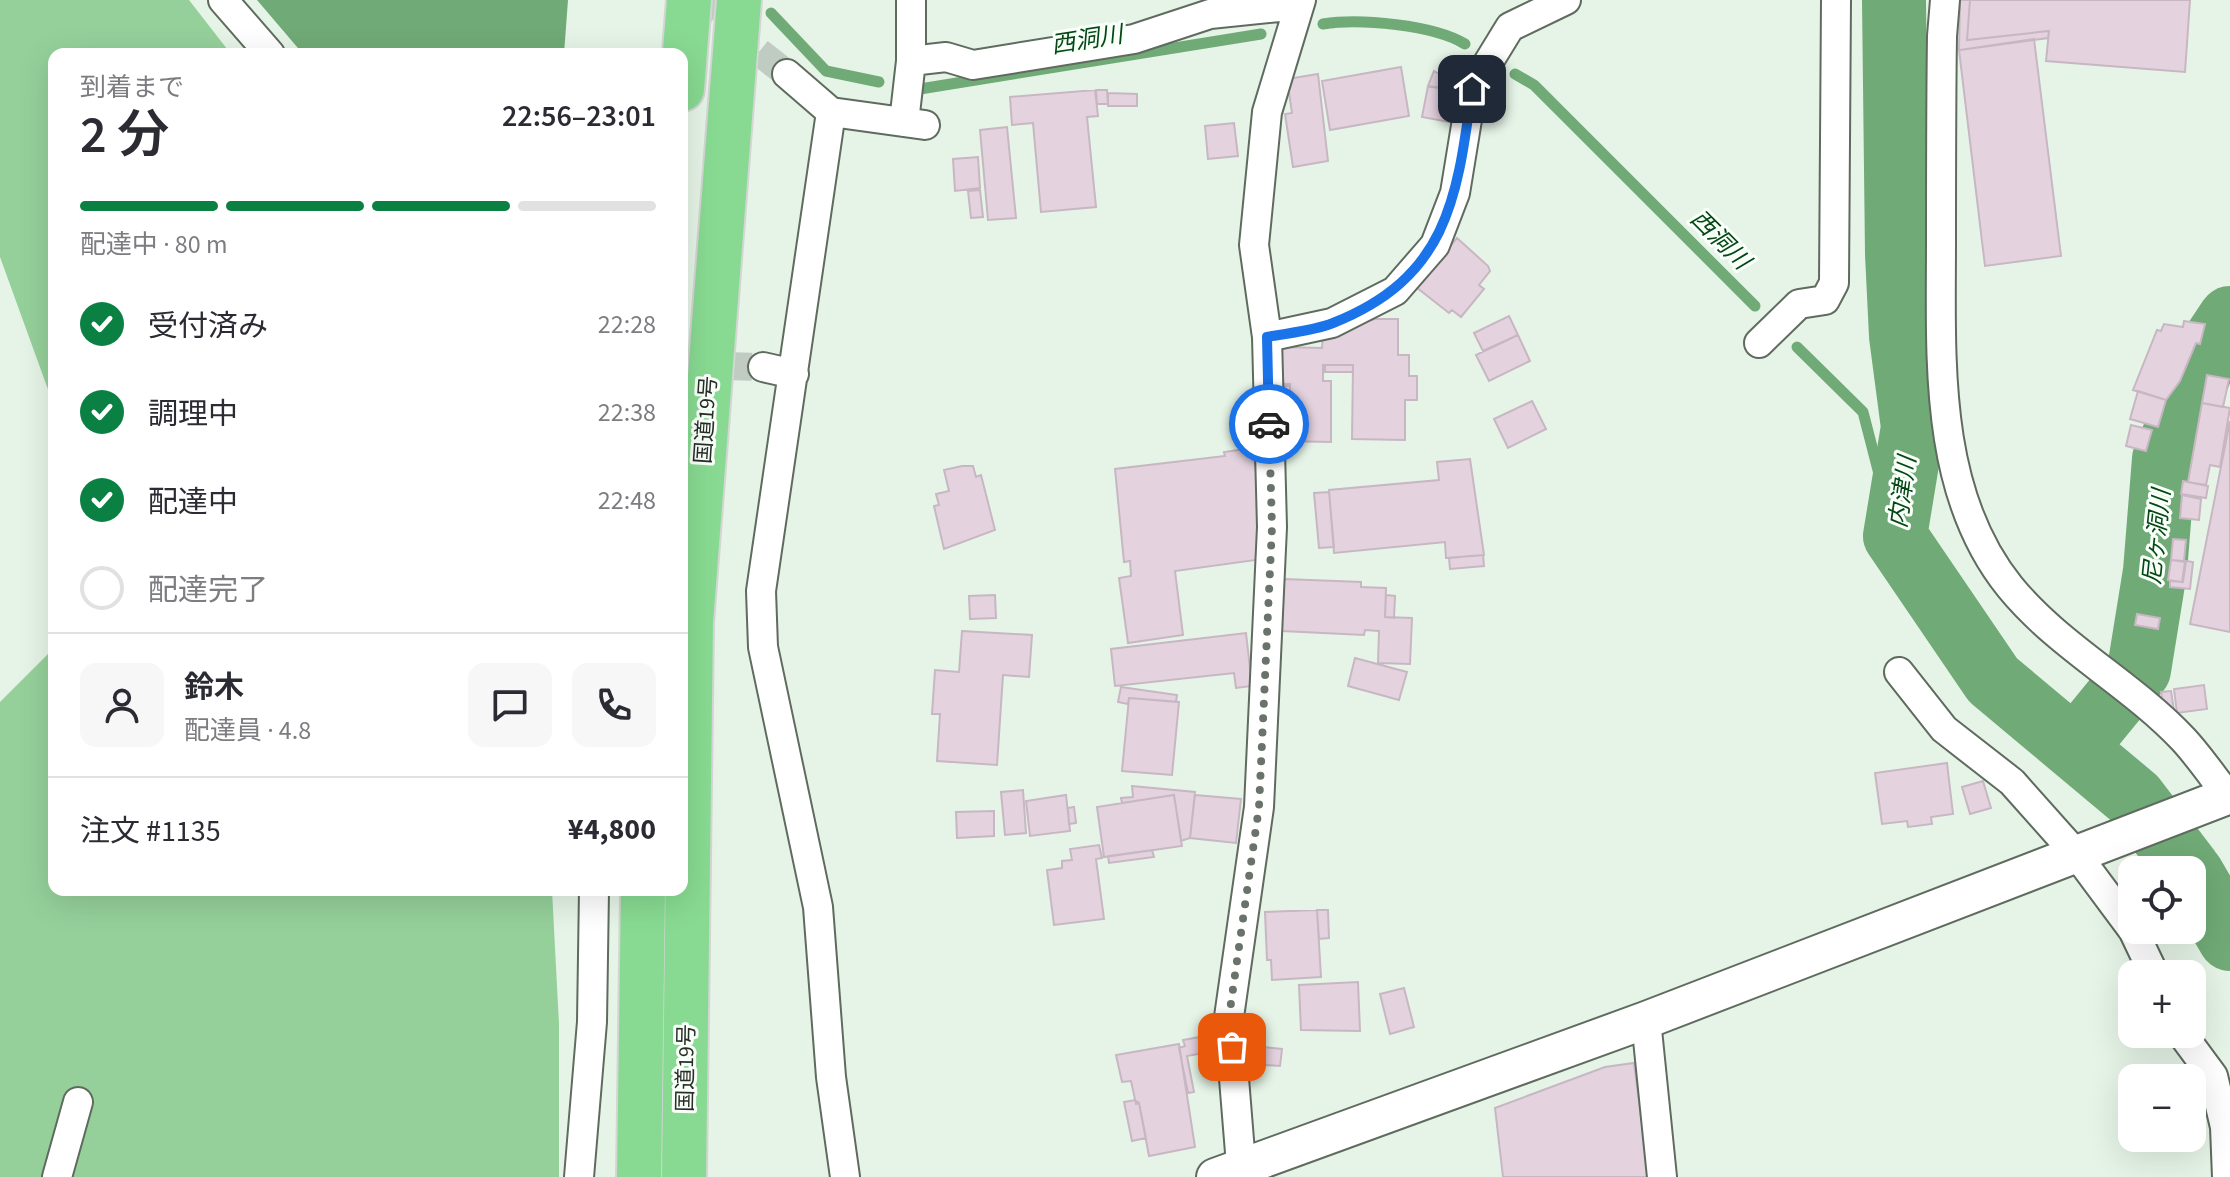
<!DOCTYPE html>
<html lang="ja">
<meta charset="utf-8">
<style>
:root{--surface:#fff;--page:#f7f7f7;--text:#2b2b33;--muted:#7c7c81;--line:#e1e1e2;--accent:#0b8043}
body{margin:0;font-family:"Source Sans 3","Noto Sans JP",sans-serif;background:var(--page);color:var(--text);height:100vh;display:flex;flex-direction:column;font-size:30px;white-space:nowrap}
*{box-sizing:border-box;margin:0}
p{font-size:26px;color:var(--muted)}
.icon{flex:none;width:44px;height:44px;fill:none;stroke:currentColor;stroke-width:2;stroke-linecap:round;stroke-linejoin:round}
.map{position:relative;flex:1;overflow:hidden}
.side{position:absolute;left:48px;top:48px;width:640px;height:848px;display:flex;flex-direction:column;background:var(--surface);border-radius:16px;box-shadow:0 8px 32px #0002}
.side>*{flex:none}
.tools{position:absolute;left:2118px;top:856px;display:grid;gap:16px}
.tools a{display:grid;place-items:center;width:88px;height:88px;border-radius:16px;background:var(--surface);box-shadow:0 8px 32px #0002;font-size:40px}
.pin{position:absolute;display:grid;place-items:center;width:68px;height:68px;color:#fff;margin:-34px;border-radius:16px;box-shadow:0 4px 12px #0006}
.courier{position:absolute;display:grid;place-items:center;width:80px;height:80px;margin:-40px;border:6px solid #1a73e8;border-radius:50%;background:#fff;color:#222;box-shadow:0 2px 10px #0007}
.head em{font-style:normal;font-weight:600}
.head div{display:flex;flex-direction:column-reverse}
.head{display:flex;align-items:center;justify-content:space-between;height:136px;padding:0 32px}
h1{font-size:52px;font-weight:600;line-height:60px}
.bar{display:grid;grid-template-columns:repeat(4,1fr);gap:12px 8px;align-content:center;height:96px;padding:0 32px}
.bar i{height:10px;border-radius:6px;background:var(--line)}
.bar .selected{background:var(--accent)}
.bar p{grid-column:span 4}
.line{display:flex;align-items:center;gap:20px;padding:0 32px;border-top:2px solid var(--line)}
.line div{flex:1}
.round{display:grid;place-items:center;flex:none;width:84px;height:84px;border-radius:16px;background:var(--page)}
ol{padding:0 32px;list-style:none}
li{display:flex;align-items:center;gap:24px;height:88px}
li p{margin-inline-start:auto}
li .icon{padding:8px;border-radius:50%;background:var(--accent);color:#fff;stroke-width:4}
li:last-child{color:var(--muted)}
li i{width:44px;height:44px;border:4px solid var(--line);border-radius:50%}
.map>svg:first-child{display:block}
.forest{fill:#95d09a}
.water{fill:#70aa76}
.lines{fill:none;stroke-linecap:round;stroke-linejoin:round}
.stream{stroke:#70aa76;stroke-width:11}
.river{stroke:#70aa76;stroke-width:64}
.building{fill:#e4d3df;stroke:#c7b7c2;stroke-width:2}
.minor-tunnel{stroke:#c0ccc1;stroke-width:28;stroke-dasharray:28 14;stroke-linecap:butt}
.minor-casing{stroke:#5f6b5f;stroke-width:32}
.tertiary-casing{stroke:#5f6b5f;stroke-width:40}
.trunk-casing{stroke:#d4d5d4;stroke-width:48}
.minor{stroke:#fff;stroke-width:28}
.tertiary{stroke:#fff;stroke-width:36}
.trunk{stroke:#88da92;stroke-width:44}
.done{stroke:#6a736b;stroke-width:8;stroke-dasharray:0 14.4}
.route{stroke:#1a73e8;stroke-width:10}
.labels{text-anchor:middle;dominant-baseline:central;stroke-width:6;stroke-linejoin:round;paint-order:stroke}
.street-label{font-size:22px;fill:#282d28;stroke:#f9fff9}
.water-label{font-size:24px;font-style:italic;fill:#034815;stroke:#f9fff9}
</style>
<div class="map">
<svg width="2230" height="1177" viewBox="0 0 2230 1177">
<rect width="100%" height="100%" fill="#e6f4e7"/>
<!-- forest -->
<path class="forest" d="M0 0H189L231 54H54V406L0 257Z
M54 648V890H552L559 1024V1177H0V702Z"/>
<!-- water -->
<path class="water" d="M257 0H568L564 54H303Z"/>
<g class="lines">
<!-- stream -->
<path class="stream" d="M771 13 826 71 879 82
M1323 24C1360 18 1434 25 1465 44
M1515 74 1534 85 1755 306
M920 89 1261 34
M1797 347 1863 412 1895 536"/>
<!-- river -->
<path class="river" d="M1894 0 1897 254 1901 336 1913 427 1895 536 1993 680 2134 798 2189 870
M2076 747 2139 670 2155 571 2164 459 2210 348 2230 318
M2192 874 2230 939"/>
</g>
<!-- building -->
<path class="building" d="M1960 0H1970L1967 40 2049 31 2048 38 1959 50Z
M1970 0H2190L2185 72 2046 61 2049 31 1967 40Z
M2034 39 2061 256 1985 266 1959 50Z
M1401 67 1409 116 1330 130 1322 81Z
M1434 71 1455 83 1453 90 1428 86Z
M1318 74 1328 161 1293 167 1285 114 1292 113 1287 79Z
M1428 86 1461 92 1455 123 1422 117Z
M1095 90 1098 116 1087 117 1096 207 1041 212 1033 123 1012 125 1010 97Z
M1096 90H1107L1108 104H1097Z
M1108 93 1137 94V106H1108Z
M1234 123 1238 156 1208 159 1205 126Z
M1007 127 1016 218 988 220 980 130Z
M978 157 980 188 955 191 953 159Z
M980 190 983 217 971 218 968 191Z
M1457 238 1488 266 1490 271 1479 285 1484 289 1461 317 1452 310 1449 313 1416 287Z
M1509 316 1518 335 1483 351 1474 333Z
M1375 319H1398V355H1409V376H1417V400H1405V440L1352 439 1353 365H1323V381H1331V442L1283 441V422H1290V384H1282V347L1322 348 1323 334Z
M2184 321 2205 324 2200 344 2196 343 2180 381 2166 400 2133 390 2157 330 2161 331 2164 324 2183 327Z
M1518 335 1530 361 1489 381 1476 355Z
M1325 365H1353V372H1325Z
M2207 375 2229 379 2223 407 2202 403Z
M1281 386H1290V407H1281Z
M2138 391 2166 400 2158 427 2130 419Z
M1532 401 1546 429 1508 448 1494 419Z
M2202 403 2230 408 2220 467 2210 465 2206 485 2188 482Z
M2230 421V632L2190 624Z
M2131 425 2152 430 2146 451 2126 446Z
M1253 448 1263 529V559L1175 571 1183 635 1128 643 1119 578 1131 576 1130 561 1124 562 1115 469 1225 456 1224 452Z
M1470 459 1484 555 1446 558 1445 542 1334 553 1329 490 1439 480 1437 462Z
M962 466H973L976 477 981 475 995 530 944 549 934 506 939 505 936 494 949 491 944 470Z
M2183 481 2208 486 2206 498 2181 494Z
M1329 492 1334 547 1319 548 1314 493Z
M2182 495 2201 499 2199 520 2180 518Z
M2173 539 2186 540 2184 561 2171 560Z
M1483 555 1484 566 1450 569 1449 558Z
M2171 560 2185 562 2182 582 2168 580Z
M2186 561 2193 562 2190 589 2170 587V581L2183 582Z
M1284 579 1361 582V587L1386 588 1385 617 1412 618 1410 664 1378 663 1379 631 1365 630 1364 635 1282 631Z
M995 595 996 618 970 619 969 596Z
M1386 595 1395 596 1394 618 1385 617Z
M2137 614 2160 618 2158 629 2135 625Z
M962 631 1032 635 1029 677 1003 675 997 765 937 761 940 714H932L935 670 959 672Z
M1246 633 1252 686 1236 688 1234 673 1115 686 1111 649Z
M1355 658 1407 672 1399 700 1348 686Z
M2204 685 2207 709 2177 713 2174 689Z
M1121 687 1177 695 1176 702 1129 698 1128 704 1118 702Z
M2171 691 2174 710 2164 711 2161 692Z
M1129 698 1179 702 1172 775 1122 771Z
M1947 763 1953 814 1931 817 1932 824 1908 827 1907 821 1882 824 1875 773Z
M1983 781 1991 808 1970 814 1962 787Z
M1132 786 1195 792 1190 838 1181 841 1174 795 1122 803 1121 798 1133 797Z
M1023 790 1026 833 1005 835 1001 792Z
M1066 795 1070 831 1030 836 1026 801Z
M1174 795 1182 846 1104 857 1097 807Z
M1195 795 1241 799 1236 843 1190 838Z
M1074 807 1076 823 1069 824 1068 808Z
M994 811V836L957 838 956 812Z
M1099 845 1102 858 1096 859 1104 919 1054 925 1047 870 1062 868V861L1072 860 1070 849Z
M1152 850 1154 857 1109 863 1108 856Z
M1317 910H1328L1329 938 1319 939Z
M1317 910 1321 977 1272 980 1271 960H1267L1265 912Z
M2133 964 2138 974H2132V988L2124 968Z
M1358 982 1360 1031 1301 1030 1299 985Z
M1404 988 1414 1027 1390 1034 1380 994Z
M1211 1035 1214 1051 1187 1056 1194 1092 1188 1093 1179 1048 1185 1046 1183 1040Z
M1179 1044 1195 1147 1149 1156 1139 1103 1136 1104 1131 1081 1122 1082 1116 1055Z
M1255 1046 1282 1049 1280 1066 1253 1064Z
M1634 1063 1649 1177H1503L1495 1108 1605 1067Z
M1135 1100 1139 1103 1146 1138 1132 1141 1124 1102Z"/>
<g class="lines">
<!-- minor-tunnel -->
<path class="minor-tunnel" d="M693 0 787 74
M682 365 763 367"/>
<defs>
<path id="minor" d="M223 0 270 54
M1945 0 1942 36C1941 105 1941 174 1941 243 1941 358 1933 492 2010 587 2059 647 2130 683 2183 739 2199 756 2213 777 2228 796
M911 61 946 57 973 65 1134 39 1210 14 1299 5
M787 74 831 112 925 125
M831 112 761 591 763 647 818 907 831 1077 845 1177
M904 122 911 61V0
M1267 337 1332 323 1395 291 1435 245 1455 193 1472 89 1510 27 1566 0
M1759 343 1799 304 1825 300 1834 283 1836 0
M763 367 794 374
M1899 672 1944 729 2012 782 2077 855 2132 929
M2133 930 2154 974
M1646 1020 1662 1177
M2182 1034 2213 1076 2225 1127 2227 1177
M57 1177 78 1102
M579 1177 592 1022 594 890
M1242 1177 1229 1017 1259 807 1272 527 1267 337 1254 245 1267 112 1301 0"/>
<path id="tertiary" d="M1215 1177 1646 1020 2230 795"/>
<path id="trunk" d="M682 89 689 0
M639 1177 643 890
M684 1177 691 622 739 0"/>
</defs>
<!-- minor casing -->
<use href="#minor" class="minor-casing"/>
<!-- tertiary casing -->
<use href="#tertiary" class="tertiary-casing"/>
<!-- trunk casing -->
<use href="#trunk" class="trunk-casing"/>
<!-- minor -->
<use href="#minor" class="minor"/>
<!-- tertiary -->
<use href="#tertiary" class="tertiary"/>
<!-- trunk -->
<use href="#trunk" class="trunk"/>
</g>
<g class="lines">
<!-- done -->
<path class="done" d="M1232 1047 1229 1017 1259 807 1272 527 1269 424"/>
<!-- route -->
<path class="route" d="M1269 424 1267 337C1288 333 1313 331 1333 323 1448 277 1457 199 1472 89"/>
</g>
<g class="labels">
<!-- street labels -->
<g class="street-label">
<text transform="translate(706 420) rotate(-86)">国道19号</text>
<text transform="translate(686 1068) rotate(-89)">国道19号</text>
</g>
<!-- water labels -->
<g class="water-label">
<text transform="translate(1087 40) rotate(-9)">西洞川</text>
<text transform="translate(1720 240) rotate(45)">西洞川</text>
<text transform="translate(1903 492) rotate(-82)">内津川</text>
<text transform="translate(2157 537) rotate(-84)">尼ヶ洞川</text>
</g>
</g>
</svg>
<div class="tools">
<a><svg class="icon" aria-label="locate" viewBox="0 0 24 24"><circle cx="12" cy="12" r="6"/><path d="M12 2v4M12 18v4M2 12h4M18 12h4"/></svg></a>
<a>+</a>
<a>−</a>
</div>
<div class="pin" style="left:1232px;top:1047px;background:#ea580c"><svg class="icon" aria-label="bag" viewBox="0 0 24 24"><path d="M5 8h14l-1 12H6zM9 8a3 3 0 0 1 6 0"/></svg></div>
<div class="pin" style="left:1472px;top:89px;background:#1f2937"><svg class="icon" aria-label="home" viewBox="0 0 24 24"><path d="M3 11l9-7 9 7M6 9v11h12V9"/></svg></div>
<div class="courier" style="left:1269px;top:424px"><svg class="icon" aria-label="car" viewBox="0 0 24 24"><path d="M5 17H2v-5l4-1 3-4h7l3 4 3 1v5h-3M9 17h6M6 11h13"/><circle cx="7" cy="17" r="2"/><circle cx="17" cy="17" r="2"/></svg></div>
<section class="side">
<div class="head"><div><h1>2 分</h1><p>到着まで</p></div><em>22:56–23:01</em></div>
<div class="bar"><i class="selected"></i><i class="selected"></i><i class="selected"></i><i></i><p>配達中 · 80 m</p></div>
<ol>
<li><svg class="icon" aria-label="check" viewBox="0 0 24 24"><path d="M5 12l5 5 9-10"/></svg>受付済み<p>22:28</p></li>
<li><svg class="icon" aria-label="check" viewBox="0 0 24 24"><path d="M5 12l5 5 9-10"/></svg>調理中<p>22:38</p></li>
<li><svg class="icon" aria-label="check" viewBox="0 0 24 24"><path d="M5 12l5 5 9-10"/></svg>配達中<p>22:48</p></li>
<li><i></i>配達完了</li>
</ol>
<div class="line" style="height:144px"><a class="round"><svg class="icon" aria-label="person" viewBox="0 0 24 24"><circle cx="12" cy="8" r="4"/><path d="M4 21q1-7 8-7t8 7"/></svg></a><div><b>鈴木</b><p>配達員 · 4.8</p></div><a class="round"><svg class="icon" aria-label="chat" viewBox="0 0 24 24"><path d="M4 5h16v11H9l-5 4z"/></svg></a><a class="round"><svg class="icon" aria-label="phone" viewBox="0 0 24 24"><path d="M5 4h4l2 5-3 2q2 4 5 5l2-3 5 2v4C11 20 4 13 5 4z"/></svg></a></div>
<div class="line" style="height:104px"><div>注文 #1135</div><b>¥4,800</b></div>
</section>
</div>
